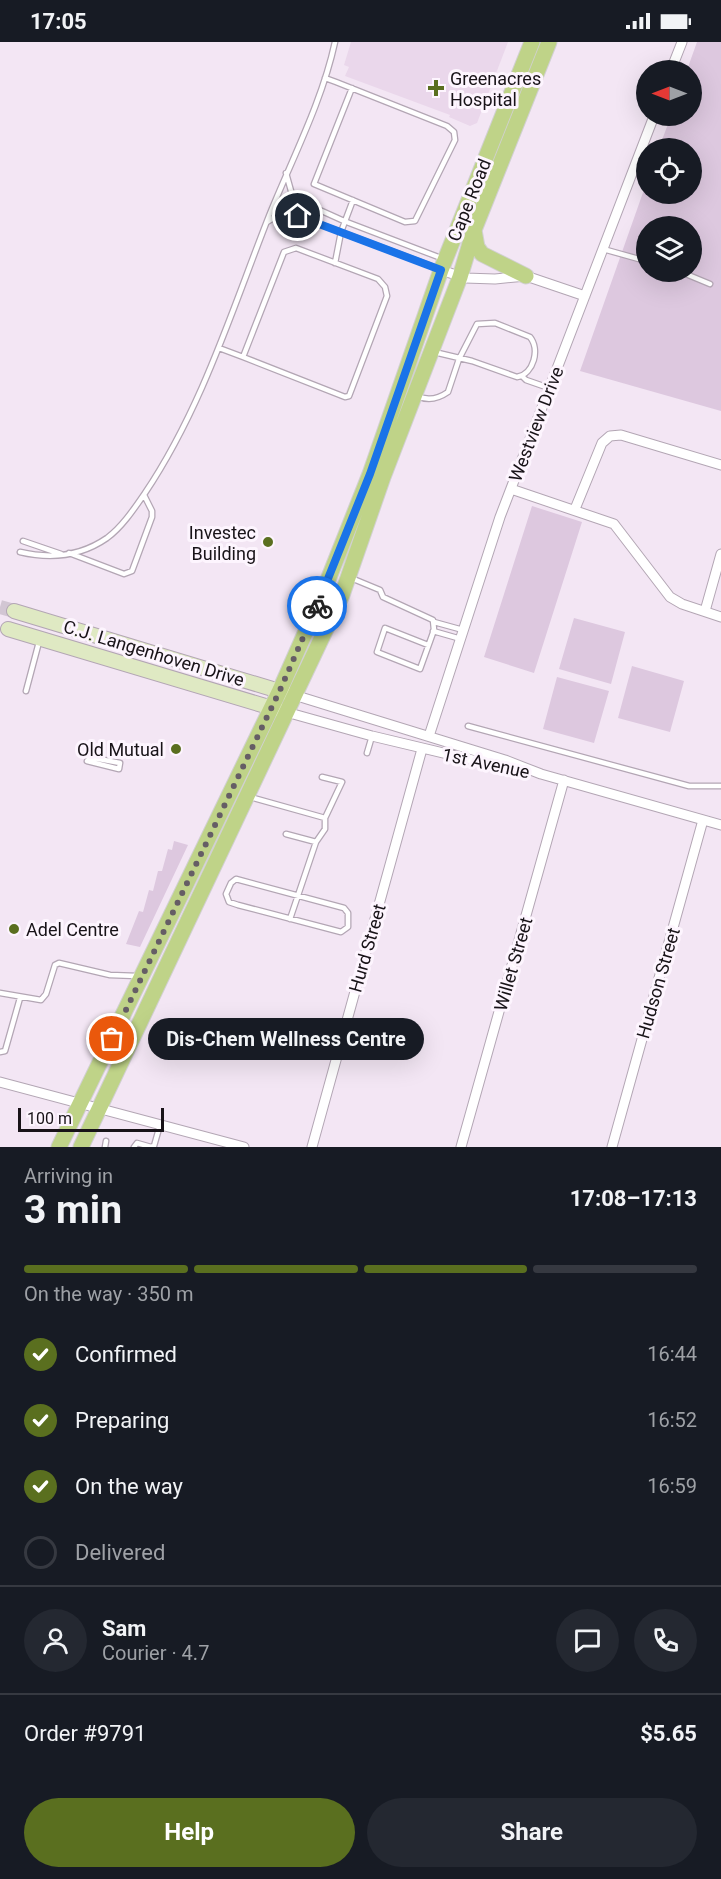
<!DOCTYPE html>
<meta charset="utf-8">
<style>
:root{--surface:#171b24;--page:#242831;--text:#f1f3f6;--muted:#9ea1a6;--line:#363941;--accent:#5a6f1f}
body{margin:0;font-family:Roboto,sans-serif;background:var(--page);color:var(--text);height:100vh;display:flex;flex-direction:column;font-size:22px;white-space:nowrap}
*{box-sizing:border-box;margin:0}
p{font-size:20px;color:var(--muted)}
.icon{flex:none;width:33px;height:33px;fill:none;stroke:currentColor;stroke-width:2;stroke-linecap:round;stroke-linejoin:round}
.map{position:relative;height:1105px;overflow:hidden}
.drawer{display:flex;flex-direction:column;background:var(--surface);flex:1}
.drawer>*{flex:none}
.needle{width:39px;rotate:270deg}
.tools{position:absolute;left:636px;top:18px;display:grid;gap:12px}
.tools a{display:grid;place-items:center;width:66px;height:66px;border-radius:50%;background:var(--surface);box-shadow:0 6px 24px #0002;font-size:30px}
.scale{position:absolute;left:18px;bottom:15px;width:146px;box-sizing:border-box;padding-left:6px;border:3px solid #181318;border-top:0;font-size:16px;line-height:21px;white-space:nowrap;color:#181318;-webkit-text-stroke:4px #fdf5fe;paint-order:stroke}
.pin{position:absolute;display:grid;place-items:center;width:51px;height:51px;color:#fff;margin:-26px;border:3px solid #fff;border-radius:50%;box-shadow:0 2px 6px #0007}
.courier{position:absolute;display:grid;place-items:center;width:60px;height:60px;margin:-30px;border:4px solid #1a73e8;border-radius:50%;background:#fff;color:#222;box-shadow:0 2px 8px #0007}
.bubble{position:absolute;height:42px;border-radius:21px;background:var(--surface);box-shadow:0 6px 24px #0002;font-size:20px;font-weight:700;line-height:42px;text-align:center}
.head em{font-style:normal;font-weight:700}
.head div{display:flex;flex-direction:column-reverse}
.head{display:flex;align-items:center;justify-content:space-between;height:102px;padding:0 24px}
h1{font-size:39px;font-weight:700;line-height:45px}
.bar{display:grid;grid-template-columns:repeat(4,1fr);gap:9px 6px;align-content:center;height:72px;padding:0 24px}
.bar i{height:8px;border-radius:4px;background:var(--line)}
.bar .active{background:var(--accent)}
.bar p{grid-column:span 4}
.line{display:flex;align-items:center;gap:15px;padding:0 24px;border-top:2px solid var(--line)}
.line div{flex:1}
.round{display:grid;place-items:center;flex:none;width:63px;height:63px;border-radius:32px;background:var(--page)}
ol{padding:0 24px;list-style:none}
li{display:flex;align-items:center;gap:18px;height:66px}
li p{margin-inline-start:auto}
li .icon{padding:6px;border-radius:50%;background:var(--accent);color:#fff;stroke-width:4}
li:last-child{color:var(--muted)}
li i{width:33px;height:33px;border:3px solid var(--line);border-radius:50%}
.cta{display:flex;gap:12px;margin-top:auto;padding:12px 24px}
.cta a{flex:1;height:69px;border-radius:36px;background:var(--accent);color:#fff;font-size:24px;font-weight:700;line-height:69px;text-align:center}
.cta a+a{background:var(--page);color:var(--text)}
.status{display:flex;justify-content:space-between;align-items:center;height:42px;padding:0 30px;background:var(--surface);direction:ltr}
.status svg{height:16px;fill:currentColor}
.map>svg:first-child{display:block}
.built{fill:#ead7eb}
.green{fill:#ddc8df;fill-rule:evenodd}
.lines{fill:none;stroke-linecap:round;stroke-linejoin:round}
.secondary-tunnel{stroke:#d2c6d3;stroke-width:14;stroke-dasharray:14 7;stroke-linecap:butt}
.service-casing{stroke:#b3a6b4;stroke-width:7}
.minor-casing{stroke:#b3a6b4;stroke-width:11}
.secondary-casing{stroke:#b3a6b4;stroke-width:16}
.primary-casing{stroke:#d1d0d1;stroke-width:17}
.service{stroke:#fff;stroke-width:4.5}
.minor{stroke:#fff;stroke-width:9}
.secondary{stroke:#dfe9c3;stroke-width:14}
.primary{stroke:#bfd388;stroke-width:15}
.done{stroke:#655d65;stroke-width:6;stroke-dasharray:0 10.8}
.route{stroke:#1a73e8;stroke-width:8}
.poi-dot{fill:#5a6f1f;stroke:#fdf5fe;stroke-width:2}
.labels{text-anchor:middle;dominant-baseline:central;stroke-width:6;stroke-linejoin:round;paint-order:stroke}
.poi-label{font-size:18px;fill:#181318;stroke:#fdf5fe;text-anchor:start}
.street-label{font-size:18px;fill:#181318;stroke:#fdf5fe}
</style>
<div class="status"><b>17:05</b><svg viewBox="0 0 49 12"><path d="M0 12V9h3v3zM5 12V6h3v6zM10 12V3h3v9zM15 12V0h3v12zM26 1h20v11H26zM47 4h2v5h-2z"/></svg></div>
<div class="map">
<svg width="721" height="1105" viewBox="0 0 721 1105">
<rect width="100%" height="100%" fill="#f3e6f4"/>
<!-- built -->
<path class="built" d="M351 0H508L477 81 470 84 449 75 450 73 345 34 349 25 344 23Z"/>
<!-- green -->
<path class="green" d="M697 0H721V369L580 329 646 142V152H692V106H659L671 74H692V28H687ZM646 184H692V230H646Z
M532 464 582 480 534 631 484 615Z
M574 576 625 590 611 642 559 627Z
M632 624 684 639 670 690 618 676Z
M557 635 609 649 594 701 543 687Z
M174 799 188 803 140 905 126 902 139 869 143 870 149 848 153 849 158 829H162L168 807 172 808Z"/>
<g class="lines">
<!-- secondary-tunnel -->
<path class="secondary-tunnel" d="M0 565 14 569"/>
<defs>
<path id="service" d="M325 36 336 40 447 84 454 90 455 98 415 179 405 180 314 142 352 46
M286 131 293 156 344 179 441 216
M267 180 278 173 298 174 439 227
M603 207 646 219
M335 221 341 190 353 158
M681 230 710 242
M219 306 243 315 345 355 349 354 387 254 385 245 378 237 296 206 284 210 243 315
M522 334 526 338 549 346
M417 354C428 359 438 357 448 350L459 317 477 282 495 281 530 295C540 307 534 332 517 335L472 319 434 310
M23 499 61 512
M20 510C50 517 81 514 107 496 122 485 134 467 145 451 202 366 232 268 269 174 292 117 322 60 335 0
M69 511 124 532 132 529 152 475V469L144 453
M351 536 380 548 383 555 433 578 434 588 420 627 377 610 385 586 428 603
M434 580 463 588
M433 589 461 597
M26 649 39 600
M468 684 689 744H721
M367 711 372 694
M87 719 119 727 120 721 88 715
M250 755 325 776 342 740 322 735
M286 792 316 800 325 787V776
M236 837 344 866 348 871V885L341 890 238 863 229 860 226 852 231 841Z
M290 877 316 800
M0 951 41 958 46 952 55 923 59 921 110 933 137 934
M0 1010 5 1009 20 956
M105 1105 106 1099
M134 1105 137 1101 151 1105
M151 1105 154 1104 160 1083"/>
<path id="minor" d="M671 28 682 0
M441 228 465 236 495 237 526 234 585 254
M511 447 614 482 670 555 682 562 721 575
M575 467 602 401 610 394 621 393 721 423
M705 569 721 512
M294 653 505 718 541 732 721 783
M286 670 372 694 523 730
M429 694 500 475 654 74
M0 1040 244 1105
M312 1105 422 707
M461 1105 564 738
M612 1105 703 778"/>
<path id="secondary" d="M14 569 289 652
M8 587 282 669"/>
<path id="primary" d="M474 188 477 205 482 212 526 234
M59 1105 280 648 322 553 370 432 441 228 532 0
M81 1105 342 553 383 435 460 235 474 188 549 0"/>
</defs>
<!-- service casing -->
<use href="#service" class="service-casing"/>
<!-- minor casing -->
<use href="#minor" class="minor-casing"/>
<!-- secondary casing -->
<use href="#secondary" class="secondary-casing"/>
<!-- primary casing -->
<use href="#primary" class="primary-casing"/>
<!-- service -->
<use href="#service" class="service"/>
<!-- minor -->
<use href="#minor" class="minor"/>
<!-- secondary -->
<use href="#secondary" class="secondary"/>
<!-- primary -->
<use href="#primary" class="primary"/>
</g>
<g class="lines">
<!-- done -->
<path class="done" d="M112 997 280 648 317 564"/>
<!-- route -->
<path class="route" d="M298 174 441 228 370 432 317 564"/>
</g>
<!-- markers -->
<g class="poi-dot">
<path d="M433 37h6v6h6v6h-6v6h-6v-6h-6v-6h6z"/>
<circle cx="268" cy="500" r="6"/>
<circle cx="176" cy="707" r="6"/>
<circle cx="14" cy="887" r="6"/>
</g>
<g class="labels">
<!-- poi labels -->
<g class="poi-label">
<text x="450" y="36">Greenacres<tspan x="450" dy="21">Hospital</tspan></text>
<text x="256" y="490" text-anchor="end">Investec<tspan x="256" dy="21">Building</tspan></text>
<text x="164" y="707" text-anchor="end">Old Mutual</text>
<text x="26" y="887">Adel Centre</text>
</g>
<!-- street labels -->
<g class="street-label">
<text transform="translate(469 158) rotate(-68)">Cape Road</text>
<text transform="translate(536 382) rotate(-69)">Westview Drive</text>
<text transform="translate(154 611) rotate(17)">C.J. Langenhoven Drive</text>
<text transform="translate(486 721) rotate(12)">1st Avenue</text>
<text transform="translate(367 906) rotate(-74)">Hurd Street</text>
<text transform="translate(513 922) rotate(-74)">Willet Street</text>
<text transform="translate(658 941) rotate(-74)">Hudson Street</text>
</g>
</g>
</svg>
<div class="tools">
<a><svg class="needle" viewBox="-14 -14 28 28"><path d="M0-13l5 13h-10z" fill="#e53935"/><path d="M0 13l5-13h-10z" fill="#9ea1a6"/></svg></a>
<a><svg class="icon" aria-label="locate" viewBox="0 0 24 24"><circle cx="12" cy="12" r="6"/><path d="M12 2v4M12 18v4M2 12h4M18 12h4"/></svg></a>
<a><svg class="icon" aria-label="layers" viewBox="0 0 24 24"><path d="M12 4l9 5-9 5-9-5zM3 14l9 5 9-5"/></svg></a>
</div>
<div class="scale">100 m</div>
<div class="pin" style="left:112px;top:997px;background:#ea580c"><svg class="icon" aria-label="bag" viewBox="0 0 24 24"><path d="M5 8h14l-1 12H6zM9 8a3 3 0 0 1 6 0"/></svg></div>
<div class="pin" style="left:298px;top:174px;background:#1f2937"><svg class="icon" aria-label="home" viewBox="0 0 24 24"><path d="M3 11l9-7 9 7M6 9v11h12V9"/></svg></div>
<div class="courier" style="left:317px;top:564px"><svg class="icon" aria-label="bike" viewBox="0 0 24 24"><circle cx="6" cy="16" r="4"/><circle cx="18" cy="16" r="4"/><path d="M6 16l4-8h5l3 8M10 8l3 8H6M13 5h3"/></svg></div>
<div class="bubble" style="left:148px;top:976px;width:276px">Dis-Chem Wellness Centre</div>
</div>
<section class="drawer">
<div class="head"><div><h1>3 min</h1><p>Arriving in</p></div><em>17:08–17:13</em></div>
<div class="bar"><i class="active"></i><i class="active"></i><i class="active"></i><i></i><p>On the way · 350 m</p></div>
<ol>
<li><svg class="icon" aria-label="check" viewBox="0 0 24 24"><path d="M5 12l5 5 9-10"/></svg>Confirmed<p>16:44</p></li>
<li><svg class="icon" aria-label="check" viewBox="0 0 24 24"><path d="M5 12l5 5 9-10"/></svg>Preparing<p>16:52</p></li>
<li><svg class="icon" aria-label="check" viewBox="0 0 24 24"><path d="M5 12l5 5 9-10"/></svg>On the way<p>16:59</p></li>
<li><i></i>Delivered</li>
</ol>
<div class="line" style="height:108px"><a class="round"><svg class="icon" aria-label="person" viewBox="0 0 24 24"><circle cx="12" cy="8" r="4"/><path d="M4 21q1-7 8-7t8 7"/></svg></a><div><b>Sam</b><p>Courier · 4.7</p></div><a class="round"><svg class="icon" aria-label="chat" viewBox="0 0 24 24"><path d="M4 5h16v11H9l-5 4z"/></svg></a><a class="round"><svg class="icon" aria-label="phone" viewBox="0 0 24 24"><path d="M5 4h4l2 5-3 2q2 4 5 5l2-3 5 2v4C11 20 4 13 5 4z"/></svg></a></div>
<div class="line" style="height:78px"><div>Order #9791</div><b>$5.65</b></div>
<div class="cta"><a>Help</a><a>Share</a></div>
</section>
